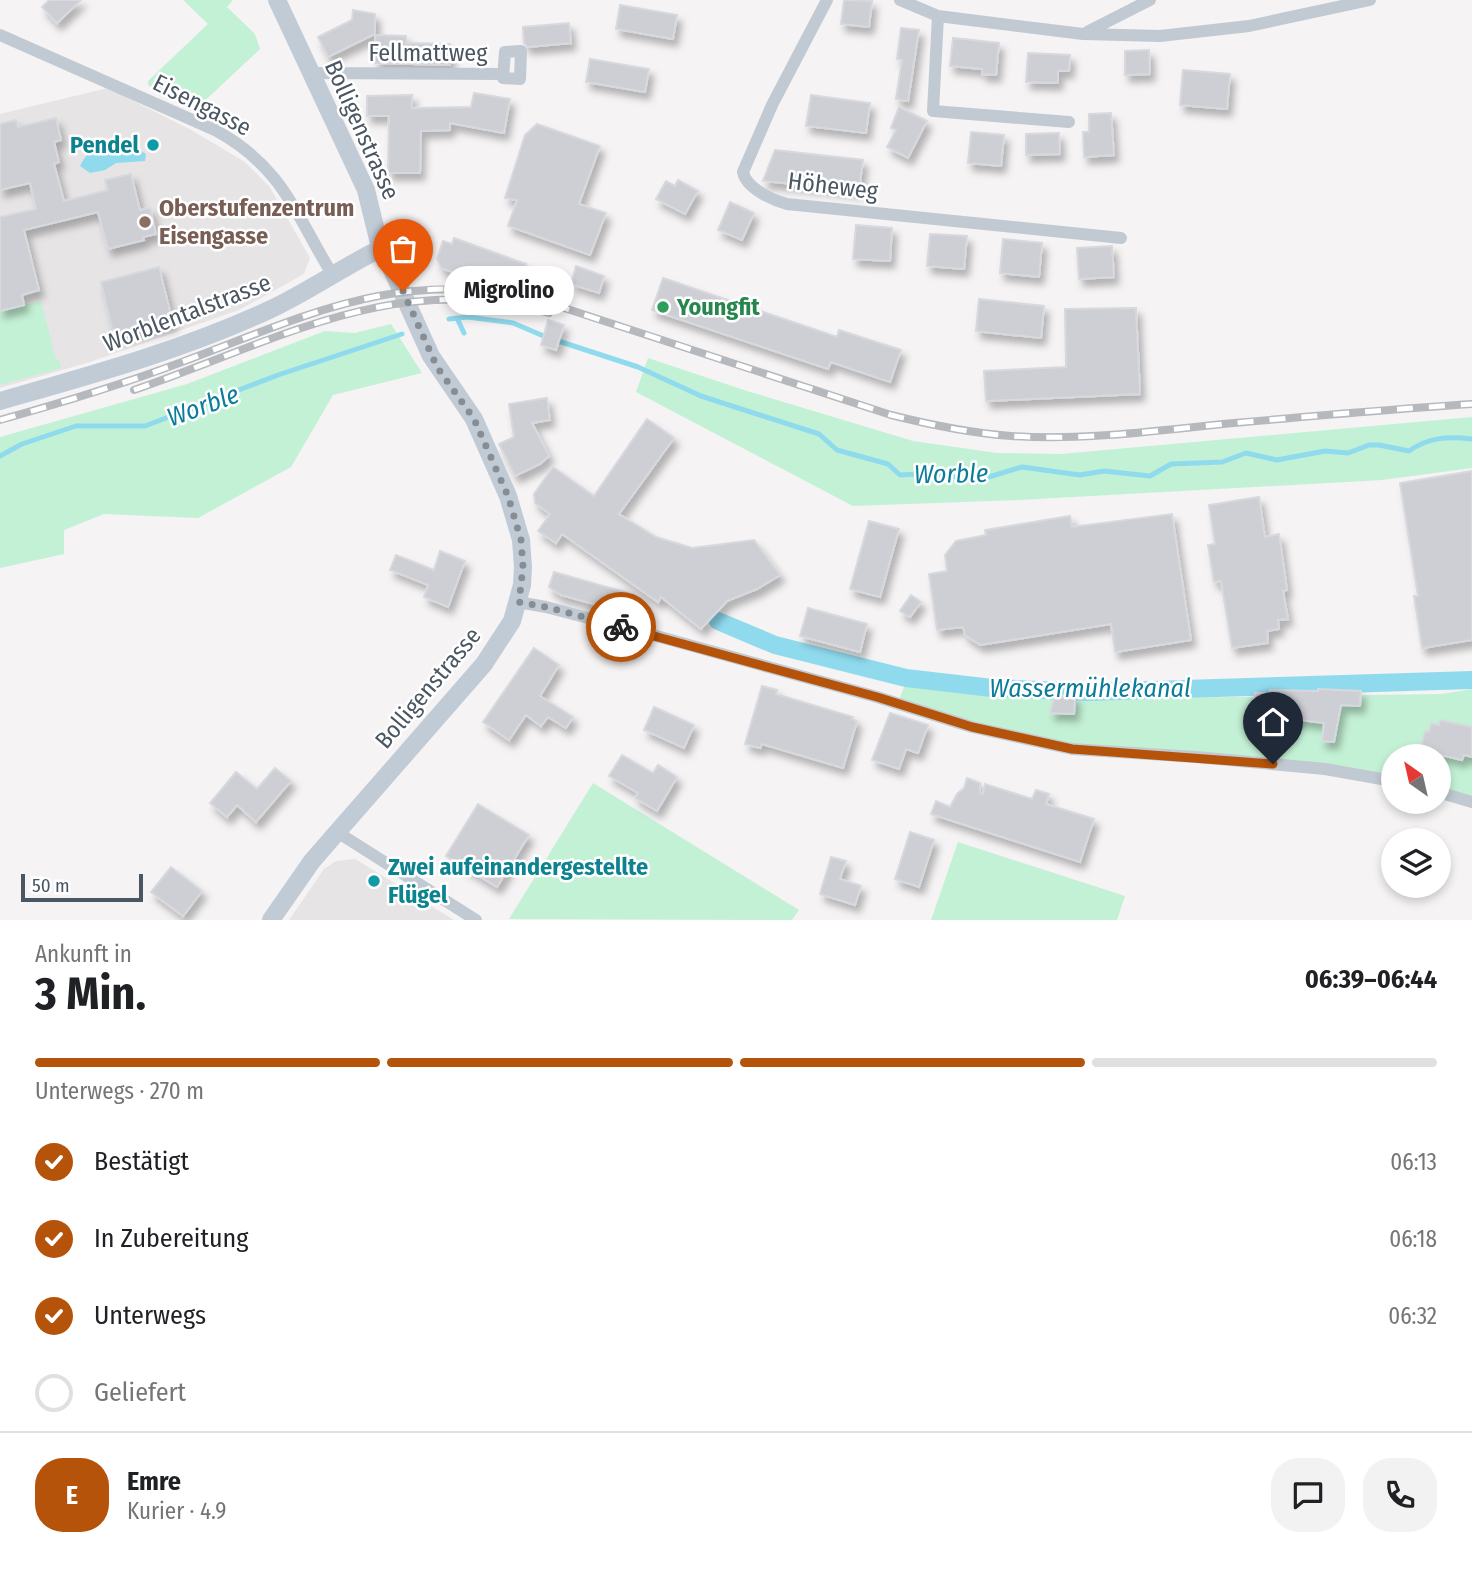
<!DOCTYPE html>
<html lang="de">
<meta charset="utf-8">
<style>
:root{--surface:#fff;--page:#f2f2f2;--text:#202124;--muted:#757577;--line:#e0e0e0;--accent:#b45309}
body{margin:0;font-family:"Fira Sans Condensed",sans-serif;background:var(--page);color:var(--text);height:100vh;display:flex;flex-direction:column;font-size:26px;white-space:nowrap}
*{box-sizing:border-box;margin:0}
p{font-size:23px;color:var(--muted)}
.icon{flex:none;width:38px;height:38px;fill:none;stroke:currentColor;stroke-width:2;stroke-linecap:round;stroke-linejoin:round}
.map{position:relative;height:920px;overflow:hidden}
.panel{display:flex;flex-direction:column;background:var(--surface);flex:1}
.panel>*{flex:none}
.needle{width:46px;rotate:326deg}
.buttons{position:absolute;left:1381px;top:744px;display:grid;gap:14px}
.buttons a{display:grid;place-items:center;width:70px;height:70px;border-radius:50%;background:var(--surface);box-shadow:0 4px 10px #0003;font-size:35px}
.scale{position:absolute;left:21px;bottom:18px;width:122px;box-sizing:border-box;padding-left:7px;border:4px solid #4a5661;border-top:0;font-size:19px;line-height:24px;white-space:nowrap;color:#4a5661;-webkit-text-stroke:5px #fff;paint-order:stroke}
.pin{position:absolute;display:grid;place-items:center;width:60px;height:60px;color:#fff;margin:-72px -30px;border-radius:50% 50% 50% 0;rotate:-45deg;box-shadow:0 0 7px #0007}
.pin .icon{rotate:45deg}
.courier{position:absolute;display:grid;place-items:center;width:70px;height:70px;margin:-35px;border:5px solid #b45309;border-radius:50%;background:#fff;color:#222;box-shadow:0 2px 9px #0007}
.bubble{position:absolute;height:49px;border-radius:24px;background:var(--surface);box-shadow:0 4px 10px #0003;font-size:23px;font-weight:700;line-height:49px;text-align:center}
.head em{font-style:normal;font-weight:700}
.head div{display:flex;flex-direction:column-reverse}
.head{display:flex;align-items:center;justify-content:space-between;height:119px;padding:0 35px}
h1{font-size:46px;font-weight:700;line-height:52px}
.bar{display:grid;grid-template-columns:repeat(4,1fr);gap:10px 7px;align-content:center;height:84px;padding:0 35px}
.bar i{height:9px;border-radius:5px;background:var(--line)}
.bar .active{background:var(--accent)}
.bar p{grid-column:span 4}
.line{display:flex;align-items:center;gap:18px;padding:0 35px;border-top:2px solid var(--line)}
.line div{flex:1}
.round{display:grid;place-items:center;flex:none;width:74px;height:74px;border-radius:28px;background:var(--page)}
ol{padding:0 35px;list-style:none}
li{display:flex;align-items:center;gap:21px;height:77px}
li p{margin-inline-start:auto}
li .icon{padding:7px;border-radius:50%;background:var(--accent);color:#fff;stroke-width:4}
li:last-child{color:var(--muted)}
li i{width:38px;height:38px;border:4px solid var(--line);border-radius:50%}
.map>svg:first-child{display:block}
.education{fill:#e6e4e5}
.green{fill:#c3f1d5}
.water{fill:#90daee}
.lines{fill:none;stroke-linecap:round;stroke-linejoin:round}
.stream{stroke:#90daee;stroke-width:5}
.canal{stroke:#90daee;stroke-width:18}
.building{fill:#cdcfd5;stroke:#d7d9de;stroke-width:2;filter:url(#shadow)}
.minor{stroke:#c1cad2;stroke-width:12}
.secondary{stroke:#c1cbd6;stroke-width:18}
.rail-casing{stroke:#b5b8bd;stroke-width:8}
.rail{stroke:#fff;stroke-width:5;stroke-dasharray:16;stroke-linecap:butt}
.done{stroke:#868d94;stroke-width:7;stroke-dasharray:0 12.6}
.route{stroke:#b45309;stroke-width:9}
.culture-dot{fill:#0f9aa8;stroke:#fff;stroke-width:2.5}
.education-dot{fill:#8d6e63;stroke:#fff;stroke-width:2.5}
.leisure-dot{fill:#2e9e5b;stroke:#fff;stroke-width:2.5}
.labels{text-anchor:middle;dominant-baseline:central;stroke-width:5;stroke-linejoin:round;paint-order:stroke}
.street-label{font-size:24px;fill:#4a5661;stroke:#fff}
.culture-label{font-size:24px;font-weight:bold;fill:#0d838f;stroke:#fff;text-anchor:end}
.education-label{font-size:24px;font-weight:bold;fill:#785e54;stroke:#fff;text-anchor:start}
.leisure-label{font-size:24px;font-weight:bold;fill:#27864d;stroke:#fff;text-anchor:start}
.water-label{font-size:26px;font-style:italic;fill:#0c7c9b;stroke:#fff}
</style>
<div class="map">
<svg width="1472" height="920" viewBox="0 0 1472 920">
<defs>
<filter id="shadow"><feDropShadow dx="4.5" dy="7" stdDeviation="3.5" flood-color="#0004"/></filter>
</defs>
<rect width="100%" height="100%" fill="#f5f3f3"/>
<!-- education -->
<path class="education" d="M108 88 193 131 245 162 269 186 310 258 304 274 239 310 90 362 0 388V114Z
M354 859 357 860 454 920H289L324 869 336 861Z"/>
<!-- green -->
<path class="green" d="M183 0H233L227 7 255 34 260 49 196 109 148 85V81L208 24Z
M41 301 56 360H59L61 368 0 385V375L9 373 0 374V311Z
M391 324 422 373 333 395 291 467 198 518 104 514 64 530V554L0 568V437L187 384 325 331 355 333Z
M648 358 747 391 913 441 997 453 1061 454 1472 417V468L1382 480 1019 500 853 506 636 392Z
M905 684 993 695 1089 699 1442 694 1472 689V802L1439 792 1438 756H1393V781L1072 749 898 704Z
M593 783 799 910 792 920 509 919Z
M958 842 1125 896 1117 920H931Z"/>
<!-- water -->
<path class="water" d="M124 141 146 154 145 161 116 163 105 170 90 173 80 166C90 146 102 143 124 141Z"/>
<g class="lines">
<!-- stream -->
<path class="stream" d="M457 318 464 333
M449 319 468 317 513 323 546 337 638 367 701 396 819 434 837 450 888 464 900 475 937 473 961 478 982 479 1022 467 1080 475 1104 471 1150 476 1171 464 1222 462 1246 453 1277 460 1325 451 1348 453 1369 445H1379L1409 451C1429 437 1448 436 1472 439
M0 456 22 444 76 426H145L278 375 402 334"/>
<!-- canal -->
<path class="canal" d="M718 621 775 645 906 678 992 688 1088 692 1472 680"/>
</g>
<!-- building -->
<path class="building" d="M49 0H81L57 23 42 7Z
M844 0 872 1 869 27 841 24Z
M620 5 677 15 673 39 616 29Z
M353 10 375 14V34L328 57 318 37 352 20Z
M569 23 571 43 528 47 524 43 523 27Z
M901 28 919 30 908 101 896 99 902 60 897 59Z
M375 35 406 36V43L450 44V65L375 63Z
M953 38 999 43 996 75 982 74V69L950 66Z
M1149 50 1150 74 1125 75V51Z
M1028 53 1070 55 1069 71H1058V83L1026 82Z
M590 59 649 69 645 92 586 82Z
M1183 70 1230 74 1227 109 1180 105Z
M474 93 510 99 504 133 450 123V130L421 131 420 173H388L389 116H367V96L412 95V108L471 107Z
M811 95 870 103 866 133 806 126Z
M899 107 927 121 908 158 887 147 896 130 891 128Z
M1111 113 1114 155 1084 157 1083 132H1089V114Z
M56 118 61 140 54 142 59 162 54 164 64 201 108 190 105 180 131 174 140 210 150 208 156 234 143 237 144 240 108 249 98 212 24 230 39 290 22 295 24 305 0 311V217L36 209 30 183 0 190V124L16 120 18 127Z
M537 124 600 146 579 204 606 213 590 255 508 226 517 200 505 198 525 135Z
M971 132 1004 135 1001 166 968 163Z
M1059 133 1060 154 1026 155V134Z
M775 150 863 160 859 191 763 181Z
M678 180 698 191 685 214 656 199 666 181 675 186Z
M730 202 754 213 742 240 718 230Z
M856 225 892 228 890 261 853 259Z
M930 234 967 236 964 269 927 266Z
M454 238 526 264 521 280 513 277 511 281 500 277 499 281 488 277 487 280 470 274 469 278 441 268 437 259 443 241 452 244Z
M1003 239 1042 243 1039 277 1000 273Z
M1112 246 1114 277 1079 279 1077 248Z
M576 266 604 276 599 293 571 284Z
M159 267 173 323 114 337 101 282Z
M663 278 837 337 839 330 901 350 890 382 831 362 828 369 652 310Z
M979 299 1044 306 1041 338 976 331Z
M1136 308 1140 394 986 401 984 371 1066 367 1065 309Z
M548 320 564 325 556 350 541 345Z
M547 398 550 420 532 423 549 456 540 464 515 476 499 444 514 437 509 404Z
M647 419 674 438 619 514 656 537 692 548 754 540 780 575 757 589 727 601 701 629 661 597 658 602 562 534 556 543 538 531 550 514 535 503 534 494 553 467 594 496Z
M1472 471V640L1422 648 1414 596H1418L1400 483Z
M1259 497 1265 537 1279 534 1287 590 1283 591 1288 619 1278 620 1279 629 1267 631 1268 643 1232 648 1221 581 1214 582 1208 545 1215 544 1209 505Z
M1172 514 1191 640 1115 652 1111 624 980 645 965 635 963 627 937 630 929 574 947 571 945 555 956 541 986 535 985 530 1070 516 1072 527Z
M869 521 899 529 880 597 850 589Z
M440 551 465 561 448 607 424 597 428 585 390 570 396 555 434 570Z
M554 572 628 593 616 610 561 595 549 587Z
M911 595 921 602 910 617 900 611Z
M808 608 867 624 860 652 800 636Z
M534 648 559 665 540 696 573 717 566 728 548 717 541 726 526 715 509 740 483 722Z
M762 686 777 690 776 694 853 717 852 719 857 721 843 768 762 744 760 748 745 744Z
M1318 689 1361 691 1360 706 1341 705 1334 742 1322 741 1324 723 1253 714 1255 693H1270V690L1318 691Z
M1055 695 1075 696 1074 714 1050 713Z
M654 707 694 725 684 748 644 730Z
M890 713 928 725 918 753 906 749 899 769 872 760Z
M1440 720 1472 727V757L1464 755 1462 760 1445 756H1419L1425 731 1429 732 1431 723 1439 725Z
M622 755 653 773 658 765 677 777 657 811 635 798 638 793 609 776Z
M275 768 291 781 256 822 237 805 227 817 210 803 236 772 257 789Z
M967 778 980 783V793L983 794 985 784 1032 799 1036 790 1049 794 1046 804 1094 819 1080 862 931 814 936 801 950 807 957 794 964 788Z
M478 804 529 835 497 887 446 856Z
M910 832 934 840 919 887 895 879Z
M831 857 846 861 840 879 861 886 855 905 820 894Z
M171 867 202 891 183 916 151 892Z"/>
<g class="lines">
<!-- minor -->
<path class="minor" d="M827 0 772 105 743 172C746 188 772 200 787 204L1121 238
M900 0 938 16 1083 34 1160 36 1249 26 1370 0
M938 16 933 111 1069 122
M1087 32 1150 0
M0 35 215 130C282 166 295 213 332 274
M521 51 520 79 503 78 505 52Z
M310 73 503 74
M518 602 546 607 653 635 877 697 972 727 1072 749 1196 757 1325 769 1393 781
M1438 792 1472 802
M337 832 476 920"/>
<!-- secondary -->
<path class="secondary" d="M0 401C91 375 183 350 269 310 308 292 344 266 382 248
M271 920 312 861 484 664 512 621 522 585 523 567 521 540 508 496 474 419 431 356 378 239 366 190 277 0"/>
<defs>
<path id="rail" d="M134 390C275 342 396 269 549 313
M0 420C61 403 123 384 182 362 310 314 405 265 546 302L891 415C931 425 970 433 1011 436 1085 441 1160 430 1234 423 1313 416 1392 409 1472 404"/>
</defs>
<!-- rail casing -->
<use href="#rail" class="rail-casing"/>
<!-- rail -->
<use href="#rail" class="rail"/>
</g>
<g class="lines">
<!-- done -->
<path class="done" d="M403 291 437 367 474 419 508 496 521 540 523 567 519 602 546 607 621 627"/>
<!-- route -->
<path class="route" d="M621 627 877 697 972 727 1072 749 1273 764"/>
</g>
<!-- markers -->
<g class="culture-dot">
<circle cx="153" cy="145" r="7"/>
<circle cx="374" cy="881" r="7"/>
</g>
<circle class="education-dot" cx="145" cy="222" r="7"/>
<circle class="leisure-dot" cx="663" cy="307" r="7"/>
<g class="labels">
<!-- street labels -->
<g class="street-label">
<text x="428" y="53">Fellmattweg</text>
<text transform="translate(202 105) rotate(27)">Eisengasse</text>
<text transform="translate(362 130) rotate(66)">Bolligenstrasse</text>
<text transform="translate(833 186) rotate(7)">Höheweg</text>
<text transform="translate(187 313) rotate(-21)">Worblentalstrasse</text>
<text transform="translate(428 688) rotate(-50)">Bolligenstrasse</text>
</g>
<!-- culture labels -->
<g class="culture-label">
<text x="139" y="145">Pendel</text>
<text x="388" y="867" text-anchor="start">Zwei aufeinandergestellte<tspan x="388" dy="28">Flügel</tspan></text>
</g>
<!-- education labels -->
<g class="education-label">
<text x="159" y="208">Oberstufenzentrum<tspan x="159" dy="28">Eisengasse</tspan></text>
</g>
<!-- leisure labels -->
<g class="leisure-label">
<text x="677" y="307">Youngfit</text>
</g>
<!-- water labels -->
<g class="water-label">
<text transform="translate(203 406) rotate(-20)">Worble</text>
<text transform="translate(951 474) rotate(-1)">Worble</text>
<text x="1090" y="688">Wassermühlekanal</text>
</g>
</g>
</svg>
<div class="buttons">
<a><svg class="needle" viewBox="-14 -14 28 28"><path d="M0-13l5 13h-10z" fill="#e53935"/><path d="M0 13l5-13h-10z" fill="#757577"/></svg></a>
<a><svg class="icon" aria-label="layers" viewBox="0 0 24 24"><path d="M12 4l9 5-9 5-9-5zM3 14l9 5 9-5"/></svg></a>
</div>
<div class="scale">50 m</div>
<div class="pin" style="left:403px;top:291px;background:#ea580c"><svg class="icon" aria-label="bag" viewBox="0 0 24 24"><path d="M5 8h14l-1 12H6zM9 8a3 3 0 0 1 6 0"/></svg></div>
<div class="pin" style="left:1273px;top:764px;background:#1f2937"><svg class="icon" aria-label="home" viewBox="0 0 24 24"><path d="M3 11l9-7 9 7M6 9v11h12V9"/></svg></div>
<div class="courier" style="left:621px;top:627px"><svg class="icon" aria-label="bike" viewBox="0 0 24 24"><circle cx="6" cy="16" r="4"/><circle cx="18" cy="16" r="4"/><path d="M6 16l4-8h5l3 8M10 8l3 8H6M13 5h3"/></svg></div>
<div class="bubble" style="left:444px;top:266px;width:130px">Migrolino</div>
</div>
<section class="panel">
<div class="head"><div><h1>3 Min.</h1><p>Ankunft in</p></div><em>06:39–06:44</em></div>
<div class="bar"><i class="active"></i><i class="active"></i><i class="active"></i><i></i><p>Unterwegs · 270 m</p></div>
<ol>
<li><svg class="icon" aria-label="check" viewBox="0 0 24 24"><path d="M5 12l5 5 9-10"/></svg>Bestätigt<p>06:13</p></li>
<li><svg class="icon" aria-label="check" viewBox="0 0 24 24"><path d="M5 12l5 5 9-10"/></svg>In Zubereitung<p>06:18</p></li>
<li><svg class="icon" aria-label="check" viewBox="0 0 24 24"><path d="M5 12l5 5 9-10"/></svg>Unterwegs<p>06:32</p></li>
<li><i></i>Geliefert</li>
</ol>
<div class="line" style="height:126px"><b class="round" style="background:var(--accent);color:#fff">E</b><div><b>Emre</b><p>Kurier · 4.9</p></div><a class="round"><svg class="icon" aria-label="chat" viewBox="0 0 24 24"><path d="M4 5h16v11H9l-5 4z"/></svg></a><a class="round"><svg class="icon" aria-label="phone" viewBox="0 0 24 24"><path d="M5 4h4l2 5-3 2q2 4 5 5l2-3 5 2v4C11 20 4 13 5 4z"/></svg></a></div>
</section>
